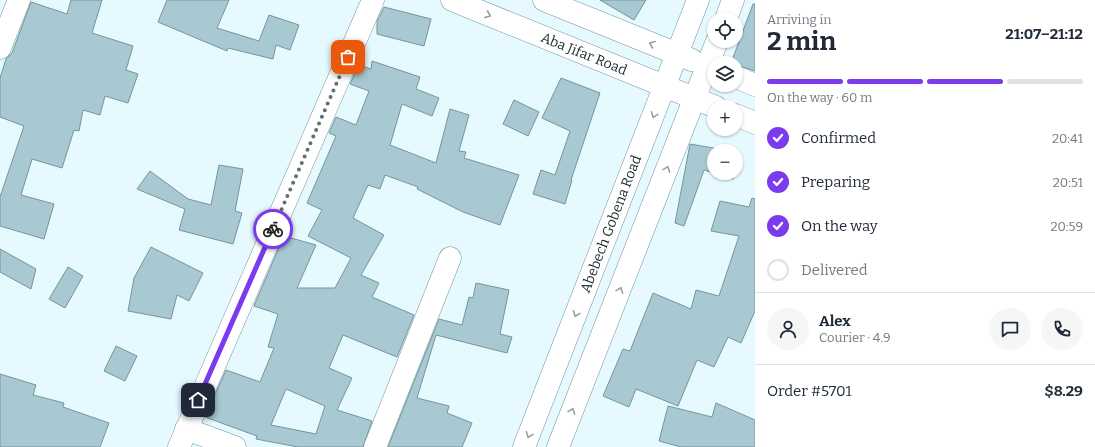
<!DOCTYPE html>
<meta charset="utf-8">
<style>
:root{--surface:#fff;--page:#f6f6f7;--text:#1f2937;--muted:#747a83;--line:#e0e1e3;--accent:#7c3aed}
body{margin:0;font-family:Bitter,serif;background:var(--page);color:var(--text);height:100vh;display:flex;flex-direction:column;font-size:15px;white-space:nowrap}
*{box-sizing:border-box;margin:0}
p{font-size:13px;color:var(--muted)}
.icon{flex:none;width:22px;height:22px;fill:none;stroke:currentColor;stroke-width:2;stroke-linecap:round;stroke-linejoin:round}
.map{position:relative;flex:1;overflow:hidden}
.side{display:flex;flex-direction:column;background:var(--surface);width:340px}
.side>*{flex:none}
.tools{position:absolute;left:707px;top:12px;display:grid;gap:8px}
.tools a{display:grid;place-items:center;width:36px;height:36px;border-radius:50%;background:var(--surface);box-shadow:0 1px 3px #0004;font-size:20px}
.pin{position:absolute;display:grid;place-items:center;width:34px;height:34px;color:#fff;margin:-17px;border-radius:8px;box-shadow:0 2px 6px #0006}
.courier{position:absolute;display:grid;place-items:center;width:40px;height:40px;margin:-20px;border:3px solid #7c3aed;border-radius:50%;background:#fff;color:#222;box-shadow:0 1px 5px #0007}
.head em{font-style:normal;font-weight:700}
.head div{display:flex;flex-direction:column-reverse}
.head{display:flex;align-items:center;justify-content:space-between;height:68px;padding:0 12px}
h1{font-size:26px;font-weight:700;line-height:30px}
.bar{display:grid;grid-template-columns:repeat(4,1fr);gap:6px 4px;align-content:center;height:48px;padding:0 12px}
.bar i{height:5px;border-radius:3px;background:var(--line)}
.bar .selected{background:var(--accent)}
.bar p{grid-column:span 4}
.line{display:flex;align-items:center;gap:10px;padding:0 12px;border-top:1px solid var(--line)}
.line div{flex:1}
.round{display:grid;place-items:center;flex:none;width:42px;height:42px;border-radius:21px;background:var(--page)}
ol{padding:0 12px;list-style:none}
li{display:flex;align-items:center;gap:12px;height:44px}
li p{margin-inline-start:auto}
li .icon{padding:4px;border-radius:50%;background:var(--accent);color:#fff;stroke-width:4}
li:last-child{color:var(--muted)}
li i{width:22px;height:22px;border:2px solid var(--line);border-radius:50%}
main{display:flex;flex:1;min-height:0}
.map>svg:first-child{display:block}
.building{fill:#a8c9d1;stroke:#75959c;fill-rule:evenodd}
.lines{fill:none;stroke-linecap:round;stroke-linejoin:round}
.street-casing{stroke:#75959d;stroke-width:23}
.secondary-casing{stroke:#75959d;stroke-width:23}
.street{stroke:#fff;stroke-width:22}
.secondary{stroke:#fff;stroke-width:22}
.oneway{stroke:#989d9f}
.done{stroke:#607074;stroke-width:4;stroke-dasharray:0 7.2}
.route{stroke:#7c3aed;stroke-width:5}
.labels{text-anchor:middle;dominant-baseline:central;stroke-width:3;stroke-linejoin:round;paint-order:stroke}
.street-label{font-size:14px;fill:#192629;stroke:#fff}
</style>
<main>
<div class="map">
<svg width="755" height="447" viewBox="0 0 755 447">
<rect width="100%" height="100%" fill="#e5f9fe"/>
<!-- building -->
<path class="building" d="M71 0H102L92 33 133 46 126 70 138 74 128 103 105 96 100 115 83 110 79 131 74 130 62 168 32 159 21 195 54 204 44 239 0 226V197L24 126 0 117V78L6 59 12 53 31 2 67 14Z
M167 0H229L217 28 259 41 269 15 299 25 290 50 276 45 273 59 228 48 227 51 158 22Z
M600 0H646L634 20Z
M753 4H755V71L731 63Z
M384 7 431 19 424 46 377 34V21Z
M372 61 420 77 416 89 439 98 432 116 402 104 390 145 436 163 450 109 469 115 459 151 466 152 464 158 519 175 500 225 463 212 417 189 418 187 385 175 380 189 368 185 353 218 384 235 361 275 379 283 372 297 414 315 397 357 343 335 329 368 352 378 337 410 372 421 363 447H298L256 439 257 436 205 417 226 370 260 382 274 348 268 347 278 314 254 306 284 236 316 245 297 288H335L351 258 308 236 322 210 307 203 336 136 329 133 336 117 356 125 369 91 350 84 359 65 371 69ZM286 389 325 406 316 434 271 425Z
M561 78 600 93 571 180H572L565 204 533 194 541 170 555 175 570 131 542 118Z
M514 100 539 112 528 136 503 124Z
M690 144 731 151H714V173L704 170 684 226 675 223Z
M219 165 243 169 235 211 242 213 233 244 179 230 185 209 137 189 150 171 188 199 211 205Z
M715 173H734L733 179Z
M752 198 755 199V311L741 343 728 337 714 367 697 360 678 406 636 389 629 407 603 396 623 349 630 351 653 293 691 309 696 290 719 296 739 236 711 231 720 201 749 207Z
M151 247 203 273 189 301 177 295 171 319 128 311 134 278Z
M0 249 36 269 31 289 0 272Z
M68 267 83 276 65 308 49 299Z
M476 283 509 290 500 334 512 337 507 353 436 335 417 398 449 406 447 413 472 423 462 447H388L439 319 462 325 469 297 473 298Z
M116 346 137 356 125 381 104 371Z
M0 374 36 385 33 395 64 403 63 407 109 423 100 447H0Z
M716 403 755 420V447H681L659 441 668 406 712 417Z"/>
<g class="lines">
<defs>
<path id="street" d="M0 48 19 0
M186 429 235 447
M179 447 373 0
M375 447 450 258"/>
<path id="secondary" d="M452 0 716 107
M544 0 692 60
M726 19 733 0
M736 77 755 85
M736 115 755 123
M524 447 698 0
M558 447 717 41"/>
</defs>
<!-- street casing -->
<use href="#street" class="street-casing"/>
<!-- secondary casing -->
<use href="#secondary" class="secondary-casing"/>
<!-- street -->
<use href="#street" class="street"/>
<!-- secondary -->
<use href="#secondary" class="secondary"/>
</g>
<!-- one-way arrows -->
<defs><path id="oneway-chevron" d="M-2-3.5L2.5 0L-2 3.5" fill="none" stroke-width="1.6" stroke-linecap="round" stroke-linejoin="round"/></defs>
<g class="oneway">
<use href="#oneway-chevron" transform="translate(488 15) rotate(22)"/>
<use href="#oneway-chevron" transform="translate(652 44) rotate(-158)"/>
<use href="#oneway-chevron" transform="translate(654 115) rotate(111)"/>
<use href="#oneway-chevron" transform="translate(667 169) rotate(-69)"/>
<use href="#oneway-chevron" transform="translate(620 290) rotate(-69)"/>
<use href="#oneway-chevron" transform="translate(576 314) rotate(111)"/>
<use href="#oneway-chevron" transform="translate(572 411) rotate(-69)"/>
<use href="#oneway-chevron" transform="translate(529 435) rotate(111)"/>
</g>
<g class="lines">
<!-- done -->
<path class="done" d="M273 229 348 57"/>
<!-- route -->
<path class="route" d="M198 400 273 229"/>
</g>
<g class="labels">
<!-- street labels -->
<g class="street-label">
<text transform="translate(584 54) rotate(22)">Aba Jifar Road</text>
<text transform="translate(611 224) rotate(-69)">Abebech Gobena Road</text>
</g>
</g>
</svg>
<div class="tools">
<a><svg class="icon" aria-label="locate" viewBox="0 0 24 24"><circle cx="12" cy="12" r="6"/><path d="M12 2v4M12 18v4M2 12h4M18 12h4"/></svg></a>
<a><svg class="icon" aria-label="layers" viewBox="0 0 24 24"><path d="M12 4l9 5-9 5-9-5zM3 14l9 5 9-5"/></svg></a>
<a>+</a>
<a>−</a>
</div>
<div class="pin" style="left:348px;top:57px;background:#ea580c"><svg class="icon" aria-label="bag" viewBox="0 0 24 24"><path d="M5 8h14l-1 12H6zM9 8a3 3 0 0 1 6 0"/></svg></div>
<div class="pin" style="left:198px;top:400px;background:#1f2937"><svg class="icon" aria-label="home" viewBox="0 0 24 24"><path d="M3 11l9-7 9 7M6 9v11h12V9"/></svg></div>
<div class="courier" style="left:273px;top:229px"><svg class="icon" aria-label="bike" viewBox="0 0 24 24"><circle cx="6" cy="16" r="4"/><circle cx="18" cy="16" r="4"/><path d="M6 16l4-8h5l3 8M10 8l3 8H6M13 5h3"/></svg></div>
</div>
<section class="side">
<div class="head"><div><h1>2 min</h1><p>Arriving in</p></div><em>21:07–21:12</em></div>
<div class="bar"><i class="selected"></i><i class="selected"></i><i class="selected"></i><i></i><p>On the way · 60 m</p></div>
<ol>
<li><svg class="icon" aria-label="check" viewBox="0 0 24 24"><path d="M5 12l5 5 9-10"/></svg>Confirmed<p>20:41</p></li>
<li><svg class="icon" aria-label="check" viewBox="0 0 24 24"><path d="M5 12l5 5 9-10"/></svg>Preparing<p>20:51</p></li>
<li><svg class="icon" aria-label="check" viewBox="0 0 24 24"><path d="M5 12l5 5 9-10"/></svg>On the way<p>20:59</p></li>
<li><i></i>Delivered</li>
</ol>
<div class="line" style="height:72px"><a class="round"><svg class="icon" aria-label="person" viewBox="0 0 24 24"><circle cx="12" cy="8" r="4"/><path d="M4 21q1-7 8-7t8 7"/></svg></a><div><b>Alex</b><p>Courier · 4.9</p></div><a class="round"><svg class="icon" aria-label="chat" viewBox="0 0 24 24"><path d="M4 5h16v11H9l-5 4z"/></svg></a><a class="round"><svg class="icon" aria-label="phone" viewBox="0 0 24 24"><path d="M5 4h4l2 5-3 2q2 4 5 5l2-3 5 2v4C11 20 4 13 5 4z"/></svg></a></div>
<div class="line" style="height:52px"><div>Order #5701</div><b>$8.29</b></div>
</section>
</main>
